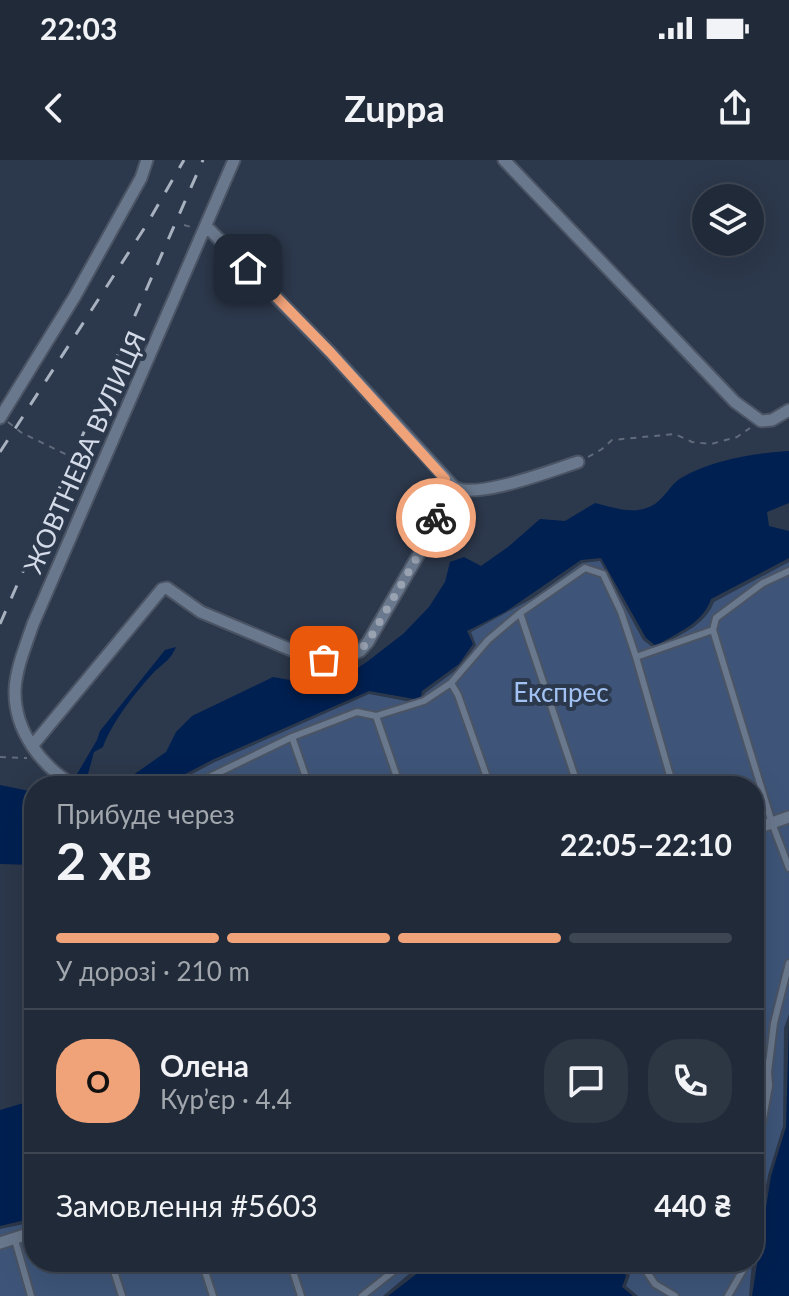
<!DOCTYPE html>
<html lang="uk">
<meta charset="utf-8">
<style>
:root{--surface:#212a38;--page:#2d3643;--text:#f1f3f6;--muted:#a2a7ae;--line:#3e4653;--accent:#f0a279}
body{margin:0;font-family:Lato,sans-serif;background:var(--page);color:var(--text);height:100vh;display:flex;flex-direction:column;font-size:30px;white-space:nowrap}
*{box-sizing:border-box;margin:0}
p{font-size:26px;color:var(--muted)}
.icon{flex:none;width:44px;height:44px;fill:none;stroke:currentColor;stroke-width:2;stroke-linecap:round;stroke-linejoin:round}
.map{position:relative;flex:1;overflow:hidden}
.details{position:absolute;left:24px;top:616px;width:740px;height:496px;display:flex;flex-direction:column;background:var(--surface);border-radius:32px;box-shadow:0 8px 32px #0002,0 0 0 2px var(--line)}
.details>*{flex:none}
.fabs{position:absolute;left:692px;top:24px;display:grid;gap:16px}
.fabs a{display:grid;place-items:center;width:72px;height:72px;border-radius:50%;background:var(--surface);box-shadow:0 8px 32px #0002,0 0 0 2px var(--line);font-size:40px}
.pin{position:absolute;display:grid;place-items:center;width:68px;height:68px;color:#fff;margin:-34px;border-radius:16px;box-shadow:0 4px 12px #0006}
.courier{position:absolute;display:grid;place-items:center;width:80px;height:80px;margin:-40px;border:6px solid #f0a279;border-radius:50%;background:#fff;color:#222;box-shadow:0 2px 10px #0007}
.overview em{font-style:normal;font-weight:700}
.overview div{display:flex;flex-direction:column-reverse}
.overview{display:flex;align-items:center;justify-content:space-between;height:136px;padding:0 32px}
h1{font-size:52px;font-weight:700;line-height:60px}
.bar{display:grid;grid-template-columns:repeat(4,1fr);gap:12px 8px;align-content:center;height:96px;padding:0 32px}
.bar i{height:10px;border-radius:6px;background:var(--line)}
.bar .current{background:var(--accent)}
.bar p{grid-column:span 4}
.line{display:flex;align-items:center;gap:20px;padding:0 32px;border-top:2px solid var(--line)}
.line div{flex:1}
.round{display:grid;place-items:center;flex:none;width:84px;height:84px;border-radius:32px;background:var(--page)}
.status{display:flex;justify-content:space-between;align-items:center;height:56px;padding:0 40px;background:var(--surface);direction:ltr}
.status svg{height:22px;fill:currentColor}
header{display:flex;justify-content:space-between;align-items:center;height:104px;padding:0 32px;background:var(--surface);font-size:36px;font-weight:700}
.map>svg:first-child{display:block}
.green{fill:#3e5579}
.water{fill:#002052}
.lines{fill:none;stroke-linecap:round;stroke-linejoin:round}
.lane-casing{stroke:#4a5464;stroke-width:10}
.street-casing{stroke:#4a5464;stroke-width:15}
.path{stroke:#616b7c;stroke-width:2;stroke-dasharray:6 6;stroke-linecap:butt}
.lane{stroke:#6a788d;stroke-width:6}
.street{stroke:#6a788d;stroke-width:11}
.rail{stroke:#a8b1bf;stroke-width:3;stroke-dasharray:14 14;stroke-linecap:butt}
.done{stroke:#99a2b1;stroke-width:8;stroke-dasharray:0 14.4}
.route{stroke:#f0a279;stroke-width:10}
.labels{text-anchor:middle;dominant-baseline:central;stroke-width:8;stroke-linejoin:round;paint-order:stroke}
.street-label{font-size:26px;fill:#d4dbe8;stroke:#2c384b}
.park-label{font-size:26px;fill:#a2c2f3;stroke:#2c384b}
</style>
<div class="status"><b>22:03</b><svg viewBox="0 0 49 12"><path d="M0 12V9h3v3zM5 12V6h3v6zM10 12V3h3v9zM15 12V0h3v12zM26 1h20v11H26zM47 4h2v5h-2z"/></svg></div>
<header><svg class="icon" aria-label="back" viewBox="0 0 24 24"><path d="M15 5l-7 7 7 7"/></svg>Zuppa<svg class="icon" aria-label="share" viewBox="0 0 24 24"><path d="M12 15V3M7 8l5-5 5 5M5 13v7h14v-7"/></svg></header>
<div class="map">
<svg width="789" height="1136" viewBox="0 0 789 1136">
<rect width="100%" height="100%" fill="#2c384b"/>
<!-- green -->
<path class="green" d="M600 401 643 480 655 489C677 475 704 468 714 442L789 402V854L784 868 783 966 768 1015 754 1093V626H169L215 602 369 534 422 544 425 533 462 506 476 485 471 472 533 438 582 403Z
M34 1062V1102H423L383 1136H0V1069Z
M624 1102H752L749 1136H638L626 1126 630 1115Z"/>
<!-- water -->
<path class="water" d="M789 291V343L767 352 769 366 789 371V398L711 439C702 465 677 472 656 486L646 478 601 398 581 400 505 452 467 471 473 484 459 504 422 531 420 540 369 531 214 599 162 626H70L97 580 100 571 165 490 176 487C171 499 165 502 155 511 137 530 112 562 103 587L94 592 88 614 126 620 166 592 176 572 192 556 273 517 301 522 339 521 368 501 403 474 429 447 445 422 450 402 464 397 481 406 508 387 540 359 565 361 595 343C614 348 637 356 655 344 665 337 671 324 681 318 712 300 754 293 789 291Z
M0 625 34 632V705L0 704Z
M789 864V1136H752L771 1016 786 967Z
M27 942 34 945V1058L0 1066V950Z
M427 1102H621L626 1116 622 1127 633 1136H388L423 1109Z"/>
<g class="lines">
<defs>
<path id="lane" d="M520 453 578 626
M713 470 772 663 789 708
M636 497 713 470 716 458 763 423 789 411
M451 523 458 535 490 626
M376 556 400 626
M292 577 309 626
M191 626 292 577 357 552 376 556 424 541 451 523 488 480 520 453 585 408 603 414 621 452 636 497 673 626
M754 874 766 908
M754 1031 757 991 769 926 768 912 774 863 789 803
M15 1080 31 1136
M111 1102 122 1136
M202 1102 213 1136
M290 1102 301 1136
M640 1102 655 1124 675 1136
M362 1136 405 1102
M728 1136 743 1110 742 1102"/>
<path id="street" d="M504 0 735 242 761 261 772 260 789 250
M206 66 330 192 454 327C476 340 553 310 578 302
M0 258 75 136 141 18 147 0
M32 586 162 429 167 428 201 452 308 497 324 500 349 496 360 491 368 482 423 387 442 343 445 319
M75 626C42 607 14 571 15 530 16 508 26 485 33 464L234 0
M754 669 789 657
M0 1083 34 1072"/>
</defs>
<!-- lane casing -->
<use href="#lane" class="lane-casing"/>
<!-- street casing -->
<use href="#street" class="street-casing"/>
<!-- path -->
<path class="path" d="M184 65 191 67
M8 262 22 273 90 306
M88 283 96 286
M588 297 602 289 612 280 675 274 692 282 711 284 737 277 750 268
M0 597 27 598"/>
<!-- lane -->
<use href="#lane" class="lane"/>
<!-- street -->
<use href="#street" class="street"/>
<!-- rail -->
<path class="rail" d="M0 292 147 64 184 0
M0 464 203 0"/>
</g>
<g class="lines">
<!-- done -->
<path class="done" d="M324 500C343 499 356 495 368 482L423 387 436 358"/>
<!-- route -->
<path class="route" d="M248 108 330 192 445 319 442 343 436 358"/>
</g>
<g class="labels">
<!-- street labels -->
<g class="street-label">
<text transform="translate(84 292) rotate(-66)">ЖОВТНЕВА ВУЛИЦЯ</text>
</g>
<!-- park labels -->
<g class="park-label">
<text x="561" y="532">Експрес</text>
</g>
</g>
</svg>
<div class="fabs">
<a><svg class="icon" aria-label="layers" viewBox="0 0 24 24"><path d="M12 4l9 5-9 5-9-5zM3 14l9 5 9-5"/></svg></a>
</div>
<div class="pin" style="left:324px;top:500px;background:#ea580c"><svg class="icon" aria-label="bag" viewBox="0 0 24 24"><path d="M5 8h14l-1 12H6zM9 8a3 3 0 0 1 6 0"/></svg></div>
<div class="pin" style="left:248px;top:108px;background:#1f2937"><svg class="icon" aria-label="home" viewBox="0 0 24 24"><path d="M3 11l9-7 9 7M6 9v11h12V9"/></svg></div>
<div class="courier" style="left:436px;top:358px"><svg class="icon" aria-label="bike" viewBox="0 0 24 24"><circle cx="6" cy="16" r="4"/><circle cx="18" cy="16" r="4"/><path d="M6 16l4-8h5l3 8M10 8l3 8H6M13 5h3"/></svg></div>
<section class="details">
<div class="overview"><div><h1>2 хв</h1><p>Прибуде через</p></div><em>22:05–22:10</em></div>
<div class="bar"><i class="current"></i><i class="current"></i><i class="current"></i><i></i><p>У дорозі · 210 m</p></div>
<div class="line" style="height:144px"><b class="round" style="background:var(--accent);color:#111">О</b><div><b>Олена</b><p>Кур’єр · 4.4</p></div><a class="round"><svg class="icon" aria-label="chat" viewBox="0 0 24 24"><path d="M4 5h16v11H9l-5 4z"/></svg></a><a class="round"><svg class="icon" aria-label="phone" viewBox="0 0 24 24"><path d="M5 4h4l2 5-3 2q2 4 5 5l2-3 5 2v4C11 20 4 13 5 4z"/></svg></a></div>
<div class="line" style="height:104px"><div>Замовлення #5603</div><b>440 ₴</b></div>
</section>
</div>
